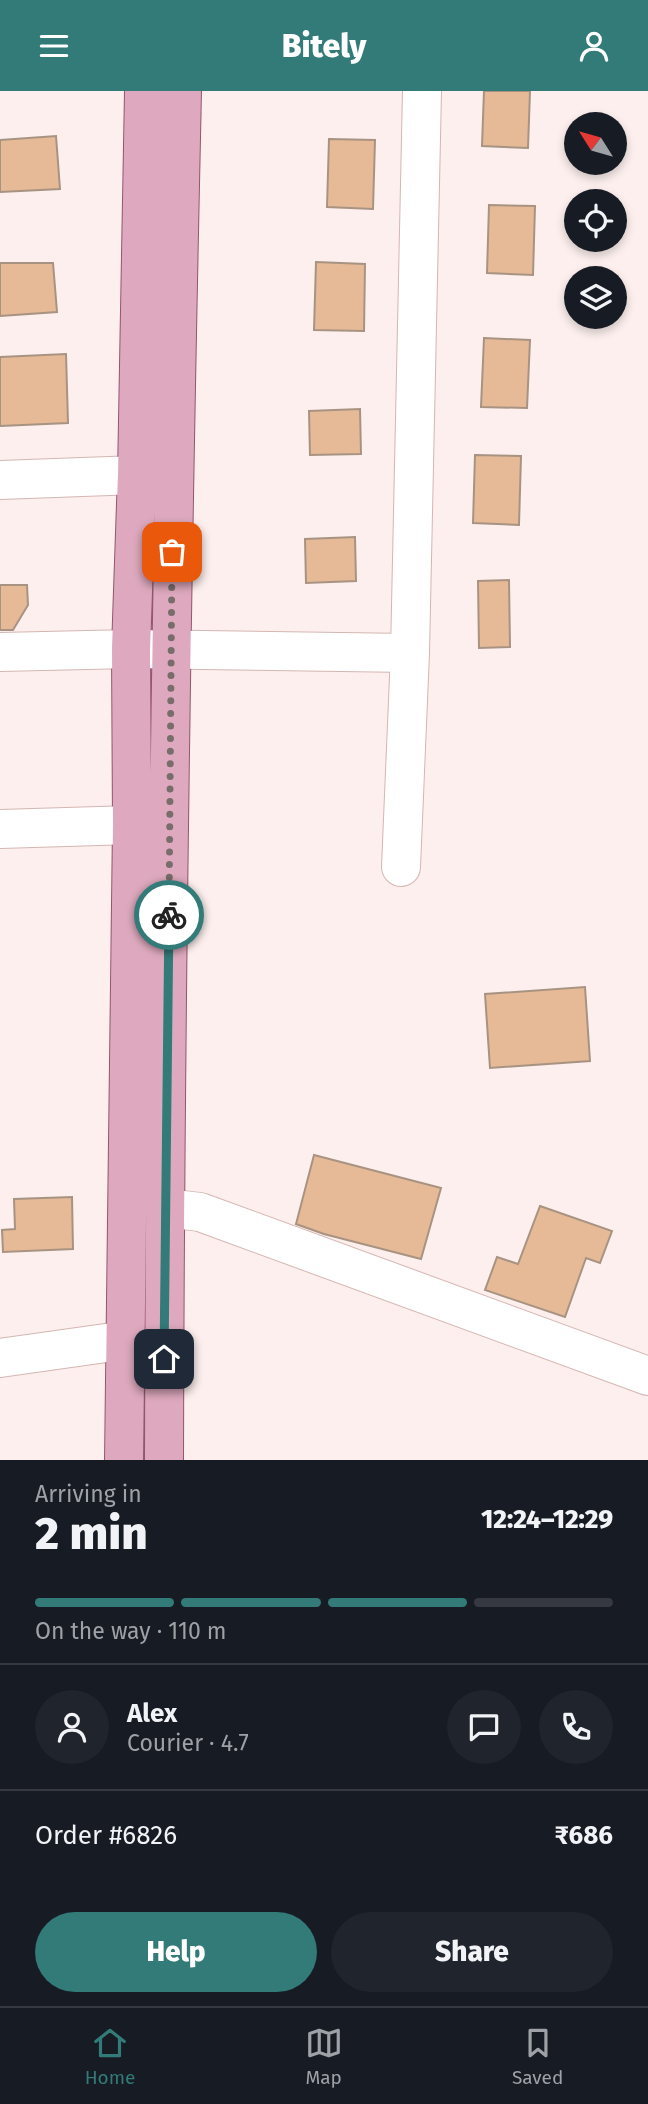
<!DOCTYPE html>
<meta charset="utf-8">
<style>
:root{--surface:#171b24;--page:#20242c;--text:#f1f3f6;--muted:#9ea1a6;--line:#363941;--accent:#327b78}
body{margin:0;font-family:"Fira Sans",sans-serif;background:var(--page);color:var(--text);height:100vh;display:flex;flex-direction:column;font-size:26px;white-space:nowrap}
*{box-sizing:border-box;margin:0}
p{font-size:23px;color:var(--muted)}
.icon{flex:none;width:38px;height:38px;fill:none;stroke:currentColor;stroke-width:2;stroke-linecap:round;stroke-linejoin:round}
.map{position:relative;height:1369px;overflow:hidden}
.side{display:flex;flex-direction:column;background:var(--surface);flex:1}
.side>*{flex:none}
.needle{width:46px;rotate:307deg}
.buttons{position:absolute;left:564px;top:21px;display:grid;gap:14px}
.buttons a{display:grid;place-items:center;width:63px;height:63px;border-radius:50%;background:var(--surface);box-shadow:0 4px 10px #0003;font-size:35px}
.pin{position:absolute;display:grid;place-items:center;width:60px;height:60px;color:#fff;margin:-30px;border-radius:14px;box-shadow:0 4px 10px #0006}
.courier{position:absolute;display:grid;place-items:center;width:70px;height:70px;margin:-35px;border:5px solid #327b78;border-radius:50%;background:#fff;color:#222;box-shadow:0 2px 9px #0007}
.head em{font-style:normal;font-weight:800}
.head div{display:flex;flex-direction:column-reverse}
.head{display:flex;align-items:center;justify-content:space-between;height:119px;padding:0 35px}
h1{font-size:46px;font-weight:800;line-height:52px}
.bar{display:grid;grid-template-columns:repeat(4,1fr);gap:10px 7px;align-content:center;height:84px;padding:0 35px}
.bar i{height:9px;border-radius:5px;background:var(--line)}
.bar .active{background:var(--accent)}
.bar p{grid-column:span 4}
.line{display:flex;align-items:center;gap:18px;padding:0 35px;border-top:2px solid var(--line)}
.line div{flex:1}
.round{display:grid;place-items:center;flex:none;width:74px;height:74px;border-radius:37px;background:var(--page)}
.action{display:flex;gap:14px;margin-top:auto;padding:14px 35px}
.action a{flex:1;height:80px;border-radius:42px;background:var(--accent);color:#fff;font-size:28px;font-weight:800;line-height:80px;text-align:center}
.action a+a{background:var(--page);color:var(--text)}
header{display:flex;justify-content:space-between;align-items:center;height:91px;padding:0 35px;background:var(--accent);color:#fff;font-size:32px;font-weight:800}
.tab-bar{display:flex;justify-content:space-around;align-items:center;height:98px;border-top:2px solid var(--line);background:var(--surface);font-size:19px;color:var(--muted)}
.tab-bar a{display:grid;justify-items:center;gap:4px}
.tab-bar .active{color:var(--accent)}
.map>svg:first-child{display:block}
.building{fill:#e6ba97;stroke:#a89382;stroke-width:2}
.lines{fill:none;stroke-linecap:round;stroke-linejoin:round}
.minor-casing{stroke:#d4b6b2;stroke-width:40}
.major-casing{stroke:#94566c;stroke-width:40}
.minor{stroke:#fff;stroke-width:38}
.major{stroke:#dea9be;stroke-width:38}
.done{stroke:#796d6b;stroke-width:7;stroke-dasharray:0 12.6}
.route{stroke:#327b78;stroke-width:9}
</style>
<header><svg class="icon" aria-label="menu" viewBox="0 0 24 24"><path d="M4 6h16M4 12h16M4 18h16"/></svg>Bitely<svg class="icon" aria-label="person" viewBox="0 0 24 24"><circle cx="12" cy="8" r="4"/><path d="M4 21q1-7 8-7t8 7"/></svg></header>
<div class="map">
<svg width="648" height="1369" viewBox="0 0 648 1369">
<rect width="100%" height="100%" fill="#fcefed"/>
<!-- building -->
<path class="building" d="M484 0H530L528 57 482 55Z
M56 45 60 98 0 101V49Z
M329 48 375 49 373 118 327 116Z
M489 114 535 115 533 184 487 182Z
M316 171 365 173 364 240 314 239Z
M0 172H53L57 221 0 225Z
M484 247 530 249 527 317 481 316Z
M66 263 68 332 0 335V266Z
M360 318 361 363 310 364 309 320Z
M475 364 521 365 519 434 473 432Z
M355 446 356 490 306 492 305 448Z
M509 489 510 556 479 557 478 490Z
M0 494H27L28 514 13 539H0Z
M585 896 590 970 490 977 485 903Z
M314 1064 441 1097 421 1168 324 1143 296 1133Z
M72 1106 73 1158 3 1161 2 1139 15 1138 14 1108Z
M540 1115 612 1140 600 1172 586 1167 565 1226 485 1199 497 1166 518 1173Z"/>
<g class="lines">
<defs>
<path id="minor" d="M0 389 137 384
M0 561 131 558 410 562
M0 738 132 734
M401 776 410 562 422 0
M165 1117 200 1121 648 1285
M0 1267 127 1249"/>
<path id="major" d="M124 1369 132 734 131 558 137 384 144 0
M164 1369C165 913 172 456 182 0"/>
</defs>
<!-- minor casing -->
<use href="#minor" class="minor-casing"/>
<!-- major casing -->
<use href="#major" class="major-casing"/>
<!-- minor -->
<use href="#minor" class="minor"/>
<!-- major -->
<use href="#major" class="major"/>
</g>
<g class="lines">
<!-- done -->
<path class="done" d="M169 824 172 461"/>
<!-- route -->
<path class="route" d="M164 1268 169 824"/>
</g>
</svg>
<div class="buttons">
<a><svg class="needle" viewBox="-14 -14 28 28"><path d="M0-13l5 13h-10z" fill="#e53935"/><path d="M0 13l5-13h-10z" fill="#9ea1a6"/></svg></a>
<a><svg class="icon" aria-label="locate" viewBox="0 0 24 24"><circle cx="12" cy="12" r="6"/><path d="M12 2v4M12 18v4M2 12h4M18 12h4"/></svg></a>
<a><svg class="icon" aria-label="layers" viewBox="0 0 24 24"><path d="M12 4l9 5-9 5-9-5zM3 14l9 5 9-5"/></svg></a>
</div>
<div class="pin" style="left:172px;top:461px;background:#ea580c"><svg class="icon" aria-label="bag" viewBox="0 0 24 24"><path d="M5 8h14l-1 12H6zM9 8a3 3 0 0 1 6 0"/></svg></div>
<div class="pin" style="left:164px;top:1268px;background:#1f2937"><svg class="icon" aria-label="home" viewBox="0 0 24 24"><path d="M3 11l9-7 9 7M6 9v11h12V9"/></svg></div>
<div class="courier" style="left:169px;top:824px"><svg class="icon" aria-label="bike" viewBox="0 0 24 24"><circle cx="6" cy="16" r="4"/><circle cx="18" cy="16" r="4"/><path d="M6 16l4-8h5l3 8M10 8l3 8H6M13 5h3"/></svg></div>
</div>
<section class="side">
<div class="head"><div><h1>2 min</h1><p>Arriving in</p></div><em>12:24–12:29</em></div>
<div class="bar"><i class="active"></i><i class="active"></i><i class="active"></i><i></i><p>On the way · 110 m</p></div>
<div class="line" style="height:126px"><a class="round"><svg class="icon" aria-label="person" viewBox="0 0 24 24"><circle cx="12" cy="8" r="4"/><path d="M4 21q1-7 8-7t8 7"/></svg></a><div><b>Alex</b><p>Courier · 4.7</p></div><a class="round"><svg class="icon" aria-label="chat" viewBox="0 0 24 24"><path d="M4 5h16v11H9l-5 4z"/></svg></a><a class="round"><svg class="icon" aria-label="phone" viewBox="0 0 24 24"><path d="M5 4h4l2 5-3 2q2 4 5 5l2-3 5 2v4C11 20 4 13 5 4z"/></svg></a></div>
<div class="line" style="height:91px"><div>Order #6826</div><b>₹686</b></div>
<div class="action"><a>Help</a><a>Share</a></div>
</section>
<nav class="tab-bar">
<a class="active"><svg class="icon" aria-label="home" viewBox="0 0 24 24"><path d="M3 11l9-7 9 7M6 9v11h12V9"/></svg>Home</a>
<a><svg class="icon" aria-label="map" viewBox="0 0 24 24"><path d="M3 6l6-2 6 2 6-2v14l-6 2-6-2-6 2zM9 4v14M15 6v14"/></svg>Map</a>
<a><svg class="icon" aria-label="saved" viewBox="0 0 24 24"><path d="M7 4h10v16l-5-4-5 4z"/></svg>Saved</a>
</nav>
